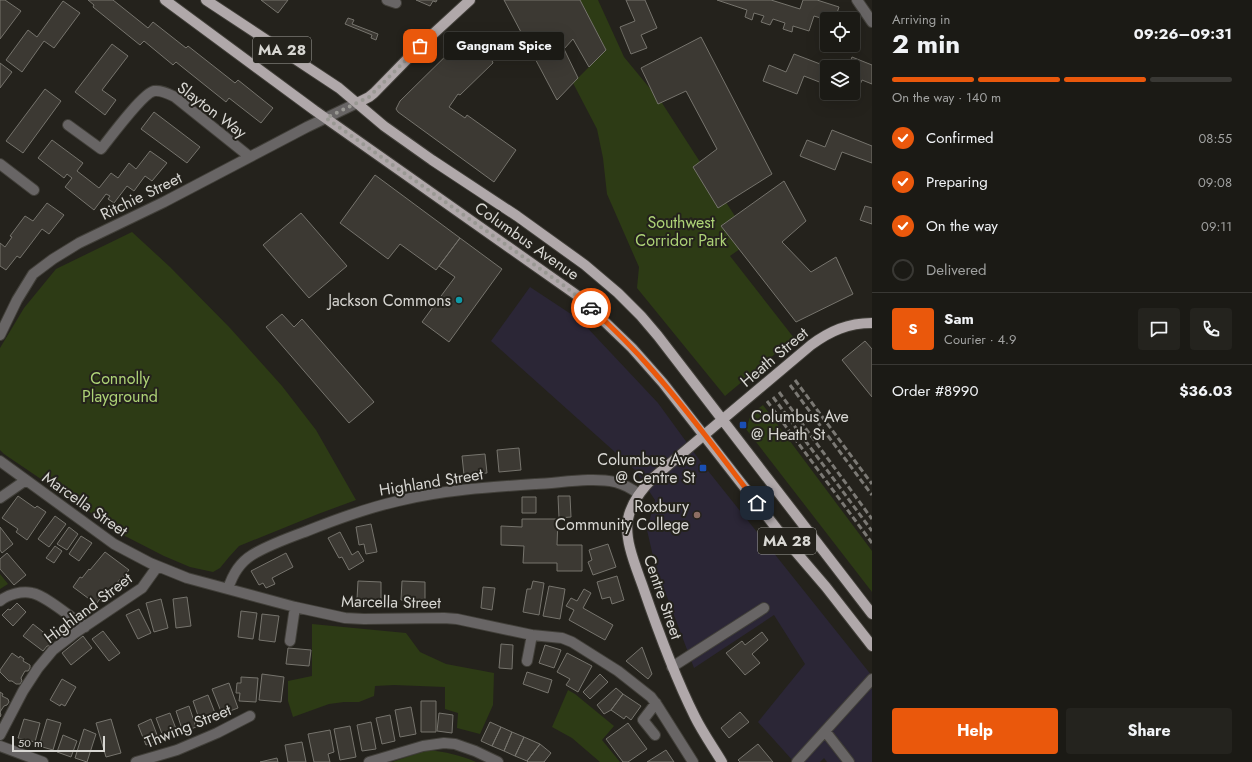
<!DOCTYPE html>
<meta charset="utf-8">
<style>
:root{--surface:#1b1a15;--page:#24231e;--text:#f1f3f6;--muted:#a0a1a0;--line:#393834;--accent:#ea580c}
body{margin:0;font-family:Jost,sans-serif;background:var(--page);color:var(--text);height:100vh;display:flex;flex-direction:column;font-size:15px;white-space:nowrap}
*{box-sizing:border-box;margin:0}
p{font-size:13px;color:var(--muted)}
.icon{flex:none;width:22px;height:22px;fill:none;stroke:currentColor;stroke-width:2;stroke-linecap:round;stroke-linejoin:round}
.map{position:relative;flex:1;overflow:hidden}
.drawer{display:flex;flex-direction:column;background:var(--surface);width:380px}
.drawer>*{flex:none}
.tools{position:absolute;left:820px;top:12px;display:grid;gap:8px}
.tools a{display:grid;place-items:center;width:40px;height:40px;border-radius:4px;background:var(--surface);box-shadow:0 4px 16px #0002,0 0 0 1px var(--line);font-size:20px}
.scale{position:absolute;left:12px;bottom:10px;width:93px;box-sizing:border-box;padding-left:4px;border:2px solid #d8d7d3;border-top:0;font-size:11px;line-height:14px;white-space:nowrap;color:#d8d7d3;-webkit-text-stroke:3px #24221c;paint-order:stroke}
.pin{position:absolute;display:grid;place-items:center;width:34px;height:34px;color:#fff;margin:-17px;border-radius:8px;box-shadow:0 2px 6px #0006}
.courier{position:absolute;display:grid;place-items:center;width:40px;height:40px;margin:-20px;border:3px solid #ea580c;border-radius:50%;background:#fff;color:#222;box-shadow:0 1px 5px #0007}
.bubble{position:absolute;height:28px;border-radius:4px;background:var(--surface);box-shadow:0 4px 16px #0002,0 0 0 1px var(--line);font-size:13px;font-weight:700;line-height:28px;text-align:center}
.headline em{font-style:normal;font-weight:700}
.headline div{display:flex;flex-direction:column-reverse}
.headline{display:flex;align-items:center;justify-content:space-between;height:68px;padding:0 20px}
h1{font-size:26px;font-weight:700;line-height:30px}
.bar{display:grid;grid-template-columns:repeat(4,1fr);gap:6px 4px;align-content:center;height:48px;padding:0 20px}
.bar i{height:5px;border-radius:3px;background:var(--line)}
.bar .selected{background:var(--accent)}
.bar p{grid-column:span 4}
.line{display:flex;align-items:center;gap:10px;padding:0 20px;border-top:1px solid var(--line)}
.line div{flex:1}
.round{display:grid;place-items:center;flex:none;width:42px;height:42px;border-radius:4px;background:var(--page)}
ol{padding:0 20px;list-style:none}
li{display:flex;align-items:center;gap:12px;height:44px}
li p{margin-inline-start:auto}
li .icon{padding:4px;border-radius:50%;background:var(--accent);color:#fff;stroke-width:4}
li:last-child{color:var(--muted)}
li i{width:22px;height:22px;border:2px solid var(--line);border-radius:50%}
.primary-button{display:flex;gap:8px;margin-top:auto;padding:8px 20px}
.primary-button a{flex:1;height:46px;border-radius:4px;background:var(--accent);color:#fff;font-size:16px;font-weight:700;line-height:46px;text-align:center}
.primary-button a+a{background:var(--page);color:var(--text)}
main{display:flex;flex:1;min-height:0}
.map>svg:first-child{display:block}
.education{fill:#2b2636}
.green{fill:#2d3b15}
.building{fill:#3c3933;stroke:#76746d}
.lines{fill:none;stroke-linecap:round;stroke-linejoin:round}
.minor-casing{stroke:#413f39;stroke-width:12}
.major-casing{stroke:#413f39;stroke-width:12}
.minor{stroke:#686565;stroke-width:10}
.major{stroke:#b0a8aa;stroke-width:10}
.rail{stroke:#7b7974;stroke-width:3;stroke-dasharray:6 3;stroke-linecap:butt}
.done{stroke:#999893;stroke-width:4;stroke-dasharray:0 7.2}
.route{stroke:#ea580c;stroke-width:5}
.culture-dot{fill:#0f9aa8;stroke:#24221c;stroke-width:1.5}
.transit-dot{fill:#1a4fb4;stroke:#24221c;stroke-width:1.5}
.education-dot{fill:#8d6e63;stroke:#24221c;stroke-width:1.5}
.labels{text-anchor:middle;dominant-baseline:central;stroke-width:4;stroke-linejoin:round;paint-order:stroke}
.shield{fill:#24221c;stroke:#a2a19c;stroke-width:1}
.shield-label{font-size:15px;font-weight:bold;fill:#d8d7d3}
.street-label{font-size:16px;fill:#d8d7d3;stroke:#24221c}
.park-label{font-size:16px;fill:#add276;stroke:#24221c}
.poi-label{font-size:16px;fill:#d8d7d3;stroke:#24221c;text-anchor:end}
</style>
<main>
<div class="map">
<svg width="872" height="762" viewBox="0 0 872 762">
<rect width="100%" height="100%" fill="#24221c"/>
<!-- education -->
<path class="education" d="M530 287 580 320 658 403 701 462 872 676V762H827L824 758 820 762H794L758 722 805 664 774 615 694 668 655 565 647 530 655 500 635 470 491 341Z"/>
<!-- green -->
<path class="green" d="M580 0H598L624 57 662 103 751 241 730 256 794 338 725 396 637 288 639 267 607 194 603 158 597 129 573 83 606 50Z
M132 232 170 267 230 328 282 386 316 430 356 500 318 514 239 546 229 557 220 568 213 572 190 567 164 556 125 536 4 454 0 450V348L24 308 56 269Z
M763 405 872 551V592L746 429 751 414Z
M0 574 8 584 0 589Z
M312 624 406 633 420 652 446 664 494 673 493 705 480 734 457 728 458 713 445 709V687L394 685 375 686 374 696 359 702H344L329 704 293 717 288 701V681L312 676Z
M568 690 575 694 614 726 602 740 620 762H600L572 738 552 727Z
M428 750C446 752 460 755 476 762H392Z"/>
<!-- building -->
<path class="building" d="M0 0H5L21 11 0 39Z
M88 0H113L148 28 153 22 186 48 188 46 235 83 238 80 273 108 261 123 229 98 226 102 176 62 173 65 144 41 140 45 93 7 94 5Z
M261 0H288L278 13Z
M416 0H437L436 2 433 1 430 6Z
M504 0H580L606 50 589 67 573 39 564 49 578 78 557 100Z
M626 0H645L657 28 641 35 647 48 631 54 620 27 635 21Z
M717 0H771L800 9 803 0H817L839 7 835 19H827V20L814 16 809 31 793 26 792 32 783 29 785 23 773 19 770 25 761 22 764 16 754 13 752 20 745 17 747 10Z
M63 1 80 13 54 48 44 41 22 72 6 60 28 30 37 37Z
M348 18 354 20 352 24 378 34 376 40 371 38 372 35 345 24Z
M701 37 772 174 718 208 693 167 717 149 686 91 658 104 641 68Z
M464 38 486 46 493 63 460 95 458 94 449 107 465 118 467 115 516 150 494 182 398 112 396 109 400 101Z
M112 44 128 56 102 90 116 100 105 115 75 92Z
M794 54 828 67 827 85 804 76 797 94 763 81 769 65 786 72Z
M852 57 872 65V84L862 80 855 96 847 93H853V67H848Z
M0 63 12 72 0 88Z
M45 89 61 101 23 153 6 141Z
M154 112 200 147 187 163 141 129Z
M832 130 872 146V163L842 152 835 170 800 156 807 140 825 147Z
M52 140 83 163 77 171 99 188 111 173 118 178 129 163 136 169 150 151 167 163 152 181 145 176 134 191 127 186 114 203 108 199 110 196 106 194 94 210 65 187 72 178 67 174 64 178 38 158Z
M375 175 460 238 436 270 400 244 388 259 340 223Z
M784 181 806 221 782 242 811 272 836 257 853 294 796 322 721 226Z
M47 203 64 215 49 234 42 229 20 258 17 256 6 270 0 266V243L5 247 12 237 10 236 25 216 33 221Z
M865 206 872 208V224L860 220Z
M301 213 347 266 309 298 263 245Z
M460 238 502 269 449 342 422 322 455 277 439 266Z
M282 314 294 327 302 319 374 402 349 423 266 327Z
M865 341 872 349V397L842 360Z
M519 448 521 470 499 472 497 450Z
M485 454 487 473 464 475 462 456Z
M18 496 35 508 37 506 46 512 27 540 16 532 18 529 2 518Z
M558 496H570L571 517 559 518Z
M522 497H536V513H522Z
M55 516 66 524 49 547 38 539Z
M522 519H558L557 545H582V571H557V563H523L524 546 501 545V526L522 527Z
M371 524 377 552 366 554 364 544 359 545 356 527Z
M0 527 13 544 2 553 0 550Z
M69 527 78 534 67 550 57 544Z
M340 532 352 555 358 551 364 561 349 570 342 557 339 558 328 538Z
M81 536 92 543 79 561 69 554Z
M608 544 616 567 593 575 588 562 592 560 589 550Z
M55 546 62 551 54 563 46 558Z
M105 552 129 570 121 580 120 579 113 588 111 587 104 596 103 595 96 604 73 587 80 577 82 578 89 569 90 570Z
M7 553 26 575 14 585 0 569V559Z
M286 553 293 567 272 578 275 584 266 588 263 583 259 585 251 571Z
M617 576 624 600 612 604 610 597 602 599 597 582Z
M358 581 381 582V600L357 599Z
M402 581 425 582V601L401 600Z
M533 581 544 583 539 615 523 612 527 589H531Z
M549 586 565 589 560 619 543 616Z
M483 587 495 588 492 610 481 608Z
M584 589 591 593 583 608 613 625 605 640 569 620 574 610 566 606 571 598 577 601Z
M187 597 191 626 176 628 173 599Z
M161 599 168 628 154 632 146 603Z
M17 603 26 612 13 626 2 615 8 609 10 610Z
M139 609 151 633 138 639 126 615Z
M241 611 257 613 253 639 238 637Z
M262 614 279 616 275 642 259 640Z
M33 624 52 639 49 646H47L43 651 23 636Z
M103 631 120 653 109 661 92 639Z
M762 632 768 640 752 654 760 663 745 675 726 653 742 641 745 645Z
M83 636 92 648 71 665 62 653Z
M501 644 513 645 512 669 499 668Z
M545 645 561 650 554 668 539 663Z
M642 647 652 674 648 679 626 661Z
M288 648 311 650 309 666 286 664Z
M12 653 19 658 20 656 24 659 23 661 30 665V668L28 671H25L21 678 22 681 20 684H16L12 681H9L0 672V670Z
M567 653 592 666 578 692 566 685 570 679 557 672Z
M527 672 552 680 548 693 523 684Z
M262 674 284 677 281 702 259 700Z
M600 674 608 682 590 699 583 692Z
M241 677 258 678 256 702 239 701 240 693H236L237 683H241Z
M62 679 76 687 65 706 61 704 60 706 50 700Z
M229 683 238 708 222 714 212 689Z
M616 688 623 694 611 710 604 714 597 705Z
M0 692 3 694 2 696 8 699 9 702 7 705 4 706 0 712 1 715 0 717Z
M623 694 641 706 631 720 626 716 624 719 611 710Z
M208 695 217 718 201 724 193 701Z
M421 701H436V732H421Z
M189 706 196 727 183 732 176 711Z
M411 707 416 734 400 737 395 710Z
M740 712 749 722 729 738 721 728Z
M170 713 178 734 164 739 156 718Z
M439 713 453 715 452 733 437 731Z
M390 715 395 741 382 744 376 718Z
M24 719 40 723 35 742 18 738Z
M47 719 61 723 53 750 39 746Z
M111 719 121 753 106 757 96 723Z
M151 719 159 740 146 745 138 725Z
M371 722 376 749 362 751 357 725Z
M490 722 501 727 492 746 481 741Z
M628 723 647 749 628 762H623L606 739Z
M350 726 356 757 340 760 334 729Z
M501 727 512 732 504 751 492 746Z
M84 729 96 734 87 762 75 758Z
M330 730 334 752 328 754 330 762H314L308 734Z
M512 732 524 737 515 756 504 751Z
M63 735 77 741 71 757 57 752Z
M524 737 540 744 527 761 515 756Z
M302 742 306 762H288L285 745Z
M540 744 551 753 544 762H528L527 761Z
M758 744 773 762H740L738 760Z
M666 750 674 762H647Z
M277 758 278 762H260Z"/>
<g class="lines">
<defs>
<path id="minor" d="M387 0 396 3
M857 0 872 22
M68 125 101 149C109 139 143 93 154 91 162 90 169 94 175 97L250 157
M0 164 34 190
M0 335 17 300 33 274 53 259 79 243 164 202 307 127 357 103
M0 461 114 544 150 563 187 578 295 607 345 618 364 619 444 618 457 619 532 635 562 638 572 642 618 671 651 697 657 705 693 762
M0 498 26 480
M228 589C232 576 239 563 252 555 268 545 288 538 307 531 337 519 367 508 398 501 443 490 490 487 536 484 560 483 592 477 615 482 623 484 632 489 639 494
M0 601C8 594 22 591 32 593 45 595 73 619 85 627
M290 641 295 607
M527 661 532 635
M672 667 764 608
M825 731 849 762
M0 735 23 691 38 668 53 650 75 633 142 588 157 567
M655 735 643 720 656 703
M0 746 43 762
M136 762 177 750 217 733 250 716
M369 762 423 746 444 743 455 744 475 751 498 762
M797 762 872 679"/>
<path id="major" d="M165 0 314 110 578 296 632 348 663 383 784 538 826 587 872 646
M206 0 339 88 384 126 432 160 517 216 585 265 618 293 641 316 658 336 872 614
M357 103 369 97 374 93 420 46 470 0
M722 762C713 747 703 733 695 717 674 675 658 631 643 587 636 567 624 540 628 519 631 502 642 489 653 478L811 345C830 331 848 323 872 323"/>
</defs>
<!-- minor casing -->
<use href="#minor" class="minor-casing"/>
<!-- major casing -->
<use href="#major" class="major-casing"/>
<!-- minor -->
<use href="#minor" class="minor"/>
<!-- major -->
<use href="#major" class="major"/>
<!-- rail -->
<path class="rail" d="M795 380 872 484
M790 385 872 495
M779 392 872 519
M773 397 872 531
M767 401 872 543"/>
</g>
<g class="lines">
<!-- done -->
<path class="done" d="M420 46 369 97 326 118 566 287 591 308"/>
<!-- route -->
<path class="route" d="M591 308C613 328 634 349 653 371 690 413 723 459 757 503"/>
</g>
<!-- markers -->
<circle class="culture-dot" cx="459" cy="300" r="4"/>
<g class="transit-dot">
<rect x="739" y="421" width="8" height="8" rx="2"/>
<rect x="699" y="464" width="8" height="8" rx="2"/>
</g>
<circle class="education-dot" cx="697" cy="515" r="4"/>
<g class="labels">
<!-- shield labels -->
<g class="shield">
<rect x="253" y="37" width="58" height="26" rx="3"/>
<rect x="758" y="528" width="58" height="26" rx="3"/>
</g>
<g class="shield-label">
<text x="282" y="50">MA 28</text>
<text x="787" y="541">MA 28</text>
</g>
<!-- street labels -->
<g class="street-label">
<text transform="translate(212 110) rotate(37)">Slayton Way</text>
<text transform="translate(141 196) rotate(-26)">Ritchie Street</text>
<text transform="translate(527 241) rotate(35)">Columbus Avenue</text>
<text transform="translate(774 357) rotate(-40)">Heath Street</text>
<text transform="translate(431 482) rotate(-9)">Highland Street</text>
<text transform="translate(85 504) rotate(35)">Marcella Street</text>
<text transform="translate(663 597) rotate(71)">Centre Street</text>
<text transform="translate(391 602) rotate(1)">Marcella Street</text>
<text transform="translate(88 608) rotate(-37)">Highland Street</text>
<text transform="translate(188 726) rotate(-22)">Thwing Street</text>
</g>
<!-- park labels -->
<g class="park-label">
<text x="681" y="222">Southwest<tspan x="681" dy="18">Corridor Park</tspan></text>
<text x="120" y="378">Connolly<tspan x="120" dy="18">Playground</tspan></text>
</g>
<!-- poi labels -->
<g class="poi-label">
<text x="451" y="300">Jackson Commons</text>
<text x="751" y="416" text-anchor="start">Columbus Ave<tspan x="751" dy="18">@ Heath St</tspan></text>
<text x="695" y="459">Columbus Ave<tspan x="695" dy="18">@ Centre St</tspan></text>
<text x="689" y="506">Roxbury<tspan x="689" dy="18">Community College</tspan></text>
</g>
</g>
</svg>
<div class="tools">
<a><svg class="icon" aria-label="locate" viewBox="0 0 24 24"><circle cx="12" cy="12" r="6"/><path d="M12 2v4M12 18v4M2 12h4M18 12h4"/></svg></a>
<a><svg class="icon" aria-label="layers" viewBox="0 0 24 24"><path d="M12 4l9 5-9 5-9-5zM3 14l9 5 9-5"/></svg></a>
</div>
<div class="scale">50 m</div>
<div class="pin" style="left:420px;top:46px;background:#ea580c"><svg class="icon" aria-label="bag" viewBox="0 0 24 24"><path d="M5 8h14l-1 12H6zM9 8a3 3 0 0 1 6 0"/></svg></div>
<div class="pin" style="left:757px;top:503px;background:#1f2937"><svg class="icon" aria-label="home" viewBox="0 0 24 24"><path d="M3 11l9-7 9 7M6 9v11h12V9"/></svg></div>
<div class="courier" style="left:591px;top:308px"><svg class="icon" aria-label="car" viewBox="0 0 24 24"><path d="M5 17H2v-5l4-1 3-4h7l3 4 3 1v5h-3M9 17h6M6 11h13"/><circle cx="7" cy="17" r="2"/><circle cx="17" cy="17" r="2"/></svg></div>
<div class="bubble" style="left:444px;top:32px;width:120px">Gangnam Spice</div>
</div>
<section class="drawer">
<div class="headline"><div><h1>2 min</h1><p>Arriving in</p></div><em>09:26–09:31</em></div>
<div class="bar"><i class="selected"></i><i class="selected"></i><i class="selected"></i><i></i><p>On the way · 140 m</p></div>
<ol>
<li><svg class="icon" aria-label="check" viewBox="0 0 24 24"><path d="M5 12l5 5 9-10"/></svg>Confirmed<p>08:55</p></li>
<li><svg class="icon" aria-label="check" viewBox="0 0 24 24"><path d="M5 12l5 5 9-10"/></svg>Preparing<p>09:08</p></li>
<li><svg class="icon" aria-label="check" viewBox="0 0 24 24"><path d="M5 12l5 5 9-10"/></svg>On the way<p>09:11</p></li>
<li><i></i>Delivered</li>
</ol>
<div class="line" style="height:72px"><b class="round" style="background:var(--accent);color:#fff">S</b><div><b>Sam</b><p>Courier · 4.9</p></div><a class="round"><svg class="icon" aria-label="chat" viewBox="0 0 24 24"><path d="M4 5h16v11H9l-5 4z"/></svg></a><a class="round"><svg class="icon" aria-label="phone" viewBox="0 0 24 24"><path d="M5 4h4l2 5-3 2q2 4 5 5l2-3 5 2v4C11 20 4 13 5 4z"/></svg></a></div>
<div class="line" style="height:52px"><div>Order #8990</div><b>$36.03</b></div>
<div class="primary-button"><a>Help</a><a>Share</a></div>
</section>
</main>
